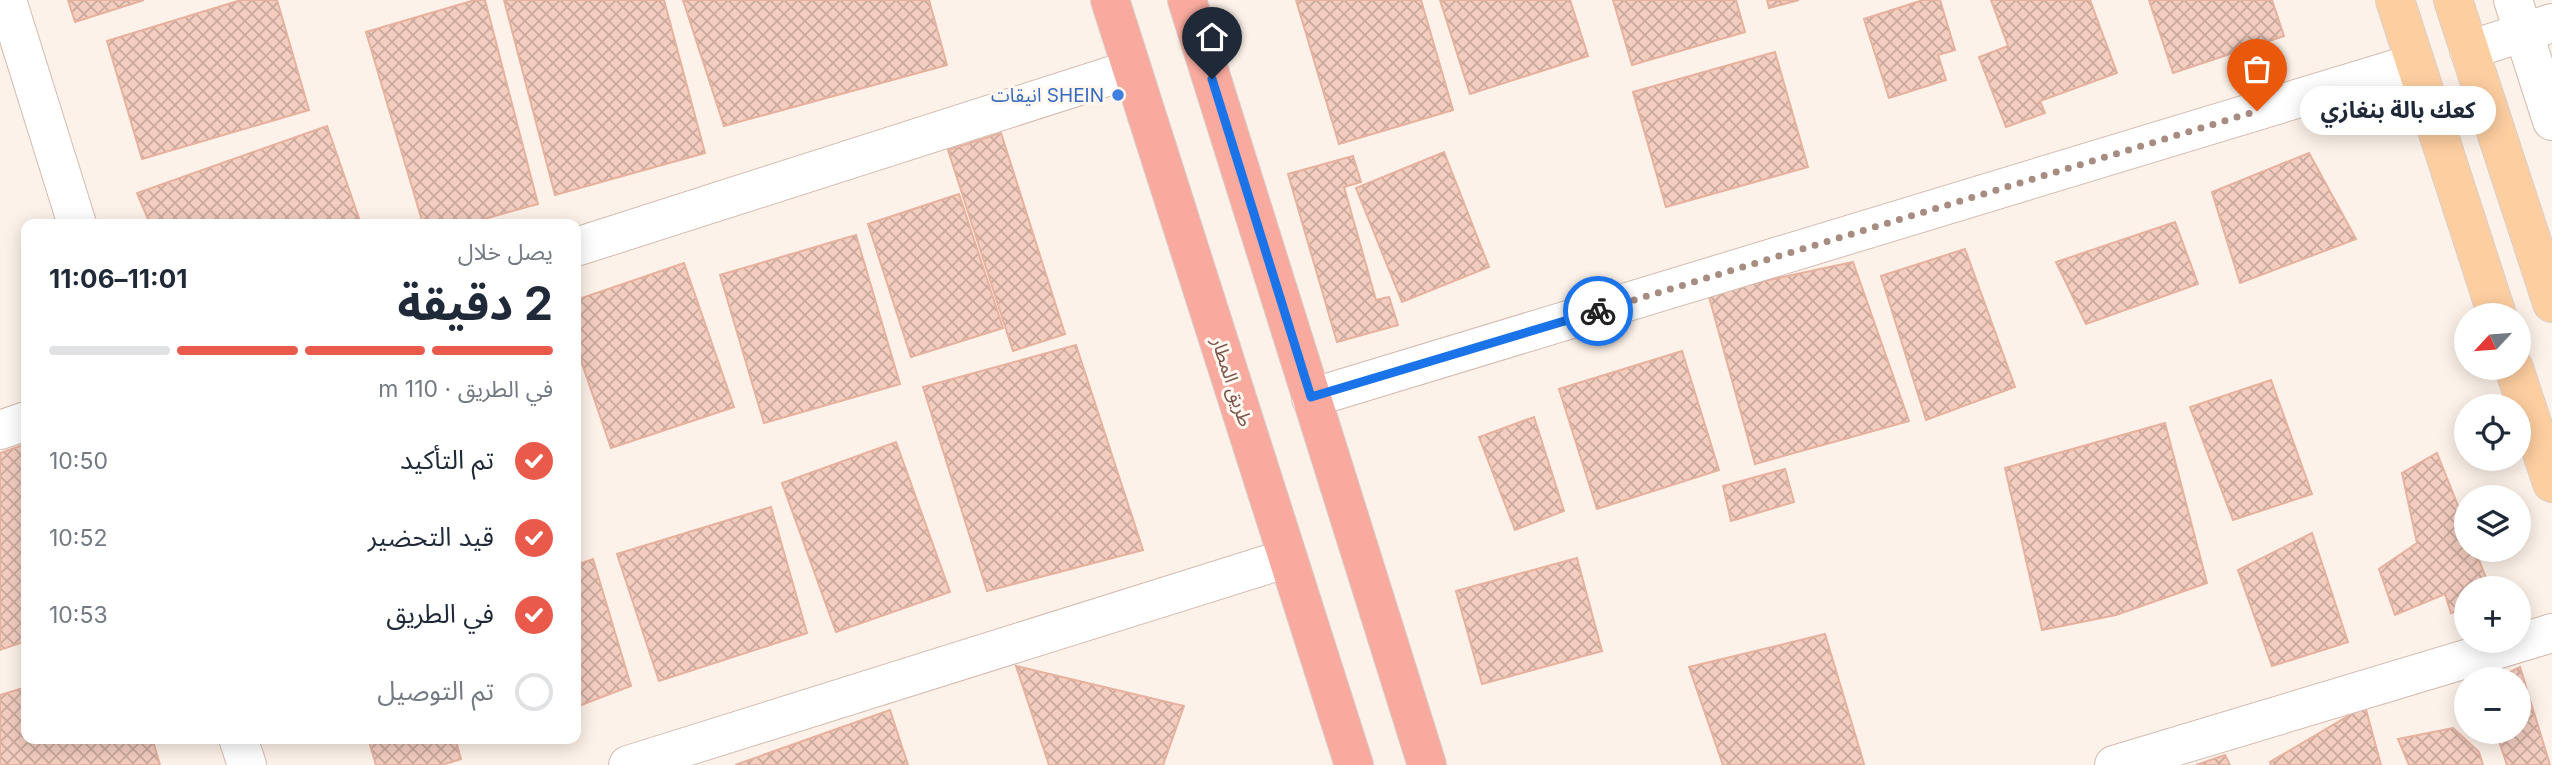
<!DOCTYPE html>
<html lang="ar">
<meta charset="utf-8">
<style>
:root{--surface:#fff;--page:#f6f6f7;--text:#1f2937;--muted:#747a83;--line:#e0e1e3;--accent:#e95a4b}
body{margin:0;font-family:Inter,"Noto Sans Arabic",sans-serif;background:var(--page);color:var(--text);direction:rtl;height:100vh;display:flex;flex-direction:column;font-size:26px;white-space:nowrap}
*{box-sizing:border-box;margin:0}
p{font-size:23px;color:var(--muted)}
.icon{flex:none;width:38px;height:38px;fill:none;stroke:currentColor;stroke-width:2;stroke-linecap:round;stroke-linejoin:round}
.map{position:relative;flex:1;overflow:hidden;direction:ltr}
.details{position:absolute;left:21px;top:219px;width:560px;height:525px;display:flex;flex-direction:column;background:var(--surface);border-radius:14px;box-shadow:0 4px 18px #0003;direction:rtl}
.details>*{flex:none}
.needle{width:46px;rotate:244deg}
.buttons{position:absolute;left:2454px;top:303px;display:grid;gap:14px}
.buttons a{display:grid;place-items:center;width:77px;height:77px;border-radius:50%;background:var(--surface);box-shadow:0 4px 18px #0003;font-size:35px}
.pin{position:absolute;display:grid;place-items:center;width:60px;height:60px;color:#fff;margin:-72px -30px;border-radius:50% 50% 50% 0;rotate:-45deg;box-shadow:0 0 7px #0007}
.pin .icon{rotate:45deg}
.courier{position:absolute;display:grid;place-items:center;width:70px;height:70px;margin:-35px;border:5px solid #1a73e8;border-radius:50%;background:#fff;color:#222;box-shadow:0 2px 9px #0007}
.bubble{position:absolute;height:49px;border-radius:24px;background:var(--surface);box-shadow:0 4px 18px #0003;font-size:23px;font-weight:700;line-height:49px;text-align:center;direction:rtl}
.summary em{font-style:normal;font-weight:700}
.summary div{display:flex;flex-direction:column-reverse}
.summary{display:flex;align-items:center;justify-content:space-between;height:119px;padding:0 28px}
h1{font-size:46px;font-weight:700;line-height:52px}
.bar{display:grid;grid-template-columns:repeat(4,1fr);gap:10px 7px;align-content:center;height:84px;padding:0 28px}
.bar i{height:9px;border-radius:5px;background:var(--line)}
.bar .current{background:var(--accent)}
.bar p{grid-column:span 4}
ol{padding:0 28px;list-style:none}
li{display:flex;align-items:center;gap:21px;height:77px}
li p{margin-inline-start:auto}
li .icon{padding:7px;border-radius:50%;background:var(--accent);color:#fff;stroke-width:4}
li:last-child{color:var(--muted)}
li i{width:38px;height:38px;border:4px solid var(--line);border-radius:50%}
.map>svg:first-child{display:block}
.building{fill:url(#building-cross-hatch);stroke:#e7b19f;stroke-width:2}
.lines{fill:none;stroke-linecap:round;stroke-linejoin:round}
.minor-casing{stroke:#d3bbb0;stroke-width:40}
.major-casing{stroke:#d9cfcd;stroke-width:40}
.highway-casing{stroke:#d9cfcd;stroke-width:40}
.minor{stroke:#fff;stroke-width:38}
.major{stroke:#fdcea0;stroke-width:38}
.highway{stroke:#f8aa9e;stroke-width:38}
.done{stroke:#a78c82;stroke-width:7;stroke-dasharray:0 12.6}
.route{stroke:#1a73e8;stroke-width:9}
.shop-dot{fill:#3f7fe0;stroke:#fff7f0;stroke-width:2.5}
.labels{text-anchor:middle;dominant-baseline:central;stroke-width:6;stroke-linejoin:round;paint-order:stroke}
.shop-label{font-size:19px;fill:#366cbe;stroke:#fff7f0;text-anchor:end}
.street-label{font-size:19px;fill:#79554b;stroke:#fff7f0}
</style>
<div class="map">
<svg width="2552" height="765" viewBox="0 0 2552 765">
<defs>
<pattern id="building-cross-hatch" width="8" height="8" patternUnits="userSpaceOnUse" patternTransform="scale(1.75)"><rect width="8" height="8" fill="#f3cdbf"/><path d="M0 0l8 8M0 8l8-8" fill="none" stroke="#caa99d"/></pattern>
</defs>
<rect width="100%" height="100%" fill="#fdf2e9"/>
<!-- building -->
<path class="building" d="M68 0H144L75 22Z
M241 0H277L309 110 142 159 107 41Z
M475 0H485L538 204 466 224H423L366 32Z
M504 0H664L705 153 555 195Z
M683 0H929L947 65 724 126Z
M1296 0H1421L1453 110 1339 144Z
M1440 0H1570L1588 56 1470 94Z
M1613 0H1736L1745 32 1632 65Z
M1767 0H1799L1769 8Z
M1923 0H1940L1955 50 1938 55 1946 80 1889 98 1864 19Z
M1991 0H2090L2117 73 2040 101 2045 113 2006 127 1979 57 2008 46Z
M2149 0H2272L2284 36 2173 73Z
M1775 52 1808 167 1666 207 1633 92Z
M327 126 361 224H150L137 193Z
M1001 133 1065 334 1013 351 948 150Z
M1444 152 1489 267 1402 302 1356 188Z
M2309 153 2356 239 2240 283 2212 192Z
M1353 156 1361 182 1344 187 1376 300 1389 297 1398 325 1337 342 1288 174Z
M959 194 1003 328 911 357 868 224Z
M2175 222 2198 284 2086 324 2056 262Z
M856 235 900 384 764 423 720 275Z
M1965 249 2015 387 1926 420 1881 276Z
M1853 262 1909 421 1755 464 1708 293Z
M684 263 734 407 611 448 576 346V300Z
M1076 345 1143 550 987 591 923 387Z
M1682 351 1719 470 1597 509 1559 389Z
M2271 380 2312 494 2233 520 2190 407Z
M1534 417 1564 511 1515 530 1479 437Z
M2165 423 2207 583 2116 615 2042 630 2005 468Z
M896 442 950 592 836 632 782 483Z
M26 444V641L0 650V453Z
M2437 453 2466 526V550H2475L2490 588H2466V609L2451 613 2445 594 2395 615 2379 569 2417 543 2402 473Z
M1785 469 1794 502 1731 521 1723 486Z
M771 507 807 633 659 681 617 554Z
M2312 533 2348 642 2272 666 2238 570Z
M1577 558 1602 651 1482 684 1456 591Z
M593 559 631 686 576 707V565Z
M1825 634 1864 764 1723 765 1689 667Z
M1016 666 1184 706 1163 765H1049Z
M2520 667 2550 765H2507L2496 732H2518V679H2497Z
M26 687V738H152L160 765H0V695Z
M2365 706 2381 765H2271L2270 762Z
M890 710 908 765H735Z
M2453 728 2479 752 2483 765H2409L2398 739Z
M368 738H455L461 759 442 765H376Z
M2225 755 2230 765H2196Z"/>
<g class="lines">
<defs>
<path id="minor" d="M7 0 77 224
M2513 0 2552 121
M2469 50 2552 23
M576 247 1132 69
M1311 398 2415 63
M0 430 26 421
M238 738 247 765
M628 765 1288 558
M2114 765 2552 633"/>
<path id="major" d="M2395 0 2497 315
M2453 0 2552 303
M2514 368 2552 483"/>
<path id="highway" d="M1110 0 1354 765
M1187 0 1427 765"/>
</defs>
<!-- minor casing -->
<use href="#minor" class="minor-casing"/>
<!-- major casing -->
<use href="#major" class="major-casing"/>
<!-- highway casing -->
<use href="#highway" class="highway-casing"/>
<!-- minor -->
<use href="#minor" class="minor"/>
<!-- major -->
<use href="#major" class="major"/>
<!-- highway -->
<use href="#highway" class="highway"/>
</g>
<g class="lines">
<!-- done -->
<path class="done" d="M1598 311 2257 111"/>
<!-- route -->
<path class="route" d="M1212 79 1311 397 1598 311"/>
</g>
<!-- markers -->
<circle class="shop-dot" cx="1118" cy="95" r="7"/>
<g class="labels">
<!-- shop labels -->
<g class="shop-label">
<text x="1104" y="95">انيقات SHEIN</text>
</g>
<!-- street labels -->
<g class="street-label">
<text transform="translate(1232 382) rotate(72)">طريق المطار</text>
</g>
</g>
</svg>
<div class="buttons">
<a><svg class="needle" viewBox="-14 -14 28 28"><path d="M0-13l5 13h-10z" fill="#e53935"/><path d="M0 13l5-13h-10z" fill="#747a83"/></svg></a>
<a><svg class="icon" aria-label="locate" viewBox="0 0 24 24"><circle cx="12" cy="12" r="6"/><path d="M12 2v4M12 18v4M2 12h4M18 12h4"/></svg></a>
<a><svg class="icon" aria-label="layers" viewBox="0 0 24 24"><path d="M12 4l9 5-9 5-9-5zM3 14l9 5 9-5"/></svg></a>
<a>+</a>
<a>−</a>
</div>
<div class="pin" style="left:2257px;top:111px;background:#ea580c"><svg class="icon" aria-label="bag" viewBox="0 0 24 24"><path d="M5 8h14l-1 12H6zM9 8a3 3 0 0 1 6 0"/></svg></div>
<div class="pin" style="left:1212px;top:79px;background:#1f2937"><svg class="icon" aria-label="home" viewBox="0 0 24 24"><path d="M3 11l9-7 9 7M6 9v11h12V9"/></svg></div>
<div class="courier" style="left:1598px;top:311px"><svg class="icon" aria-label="bike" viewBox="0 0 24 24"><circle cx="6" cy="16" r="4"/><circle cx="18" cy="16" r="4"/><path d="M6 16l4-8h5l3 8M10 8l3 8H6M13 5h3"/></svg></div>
<div class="bubble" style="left:2300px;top:86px;width:196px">كعك بالة بنغازي</div>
<section class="details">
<div class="summary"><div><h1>2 دقيقة</h1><p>يصل خلال</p></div><em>11:01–11:06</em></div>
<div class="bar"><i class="current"></i><i class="current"></i><i class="current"></i><i></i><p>في الطريق · 110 m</p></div>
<ol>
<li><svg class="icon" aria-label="check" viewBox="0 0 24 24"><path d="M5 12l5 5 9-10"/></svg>تم التأكيد<p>10:50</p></li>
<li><svg class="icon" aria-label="check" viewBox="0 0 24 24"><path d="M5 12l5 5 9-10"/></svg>قيد التحضير<p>10:52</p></li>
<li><svg class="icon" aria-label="check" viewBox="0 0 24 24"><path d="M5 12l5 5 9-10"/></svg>في الطريق<p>10:53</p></li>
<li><i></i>تم التوصيل</li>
</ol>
</section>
</div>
